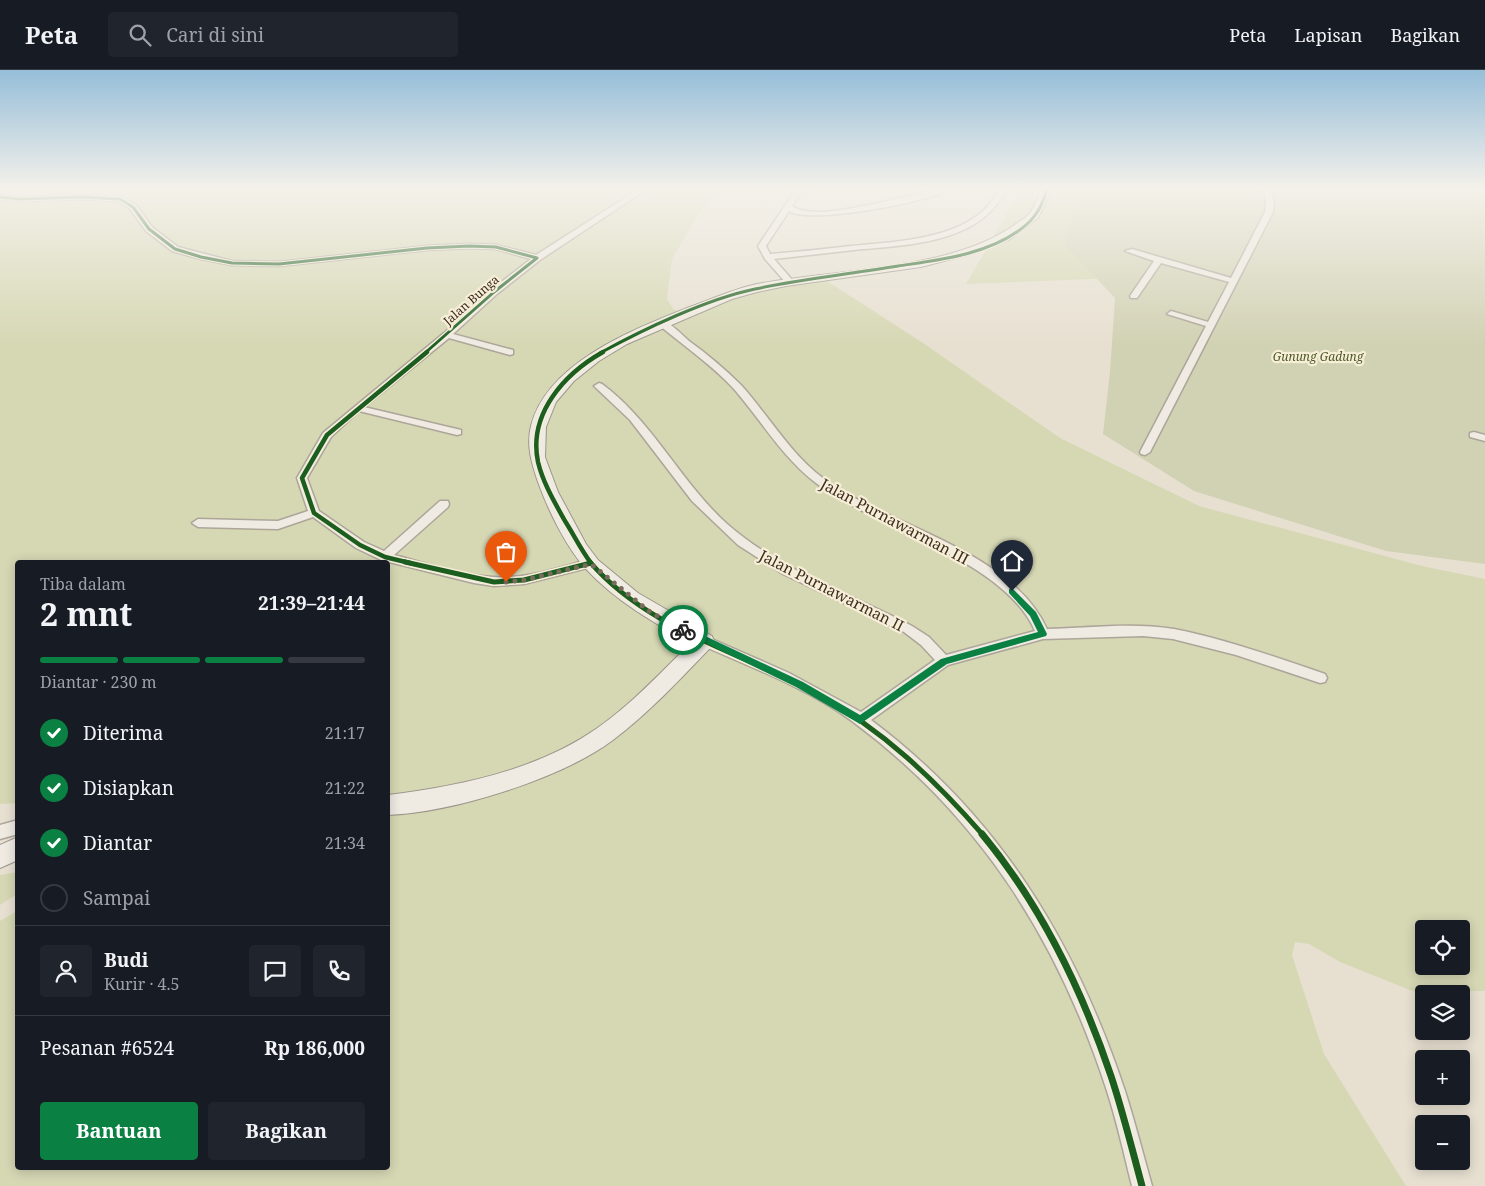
<!DOCTYPE html>
<html lang="id">
<meta charset="utf-8">
<style>
:root{--surface:#171b24;--page:#20242c;--text:#f1f3f6;--muted:#9ea1a6;--line:#363941;--accent:#0b8043}
body{margin:0;font-family:"Noto Serif",serif;background:var(--page);color:var(--text);height:100vh;display:flex;flex-direction:column;font-size:19px;white-space:nowrap}
*{box-sizing:border-box;margin:0}
p{font-size:16px;color:var(--muted)}
.icon{flex:none;width:28px;height:28px;fill:none;stroke:currentColor;stroke-width:2;stroke-linecap:round;stroke-linejoin:round}
.map{position:relative;flex:1;overflow:hidden}
.drawer{position:absolute;left:15px;top:490px;width:375px;height:610px;display:flex;flex-direction:column;background:var(--surface);border-radius:5px;box-shadow:0 2px 12px #0003}
.drawer>*{flex:none}
.fabs{position:absolute;left:1415px;top:850px;display:grid;gap:10px}
.fabs a{display:grid;place-items:center;width:55px;height:55px;border-radius:5px;background:var(--surface);box-shadow:0 2px 12px #0003;font-size:25px}
.pin{position:absolute;display:grid;place-items:center;width:42px;height:42px;color:#fff;margin:-51px -21px;border-radius:50% 50% 50% 0;rotate:-45deg;box-shadow:0 0 5px #0007}
.pin .icon{rotate:45deg}
.courier{position:absolute;display:grid;place-items:center;width:50px;height:50px;margin:-25px;border:4px solid #0b8043;border-radius:50%;background:#fff;color:#222;box-shadow:0 1px 6px #0007}
.overview em{font-style:normal;font-weight:700}
.overview div{display:flex;flex-direction:column-reverse}
.overview{display:flex;align-items:center;justify-content:space-between;height:85px;padding:0 25px}
h1{font-size:32px;font-weight:700;line-height:38px}
.bar{display:grid;grid-template-columns:repeat(4,1fr);gap:8px 5px;align-content:center;height:60px;padding:0 25px}
.bar i{height:6px;border-radius:4px;background:var(--line)}
.bar .on{background:var(--accent)}
.bar p{grid-column:span 4}
.line{display:flex;align-items:center;gap:12px;padding:0 25px;border-top:1px solid var(--line)}
.line div{flex:1}
.round{display:grid;place-items:center;flex:none;width:52px;height:52px;border-radius:5px;background:var(--page)}
ol{padding:0 25px;list-style:none}
li{display:flex;align-items:center;gap:15px;height:55px}
li p{margin-inline-start:auto}
li .icon{padding:5px;border-radius:50%;background:var(--accent);color:#fff;stroke-width:4}
li:last-child{color:var(--muted)}
li i{width:28px;height:28px;border:2px solid var(--line);border-radius:50%}
.cta{display:flex;gap:10px;margin-top:auto;padding:10px 25px}
.cta a{flex:1;height:58px;border-radius:5px;background:var(--accent);color:#fff;font-size:20px;font-weight:700;line-height:58px;text-align:center}
.cta a+a{background:var(--page);color:var(--text)}
header{display:flex;align-items:center;gap:30px;box-sizing:border-box;height:70px;padding:0 25px;background:var(--surface);border-bottom:1px solid var(--line)}
header strong{font-size:24px}
nav{display:flex;gap:28px;margin-inline-start:auto;font-size:18px}
.search{width:350px;height:45px;background:var(--page);display:flex;align-items:center;gap:12px;box-sizing:border-box;padding:0 18px;border-radius:5px;color:var(--muted);font-size:19px}
.map>svg:first-child{display:block}
.green{fill:#d6d7b3;fill-rule:evenodd}
.cemetery{fill:#d1d1b3}
.lines{fill:none;stroke-linecap:round;stroke-linejoin:round}
.street-casing{stroke:#ada599;stroke-width:3}
.secondary-casing{stroke:#9c958a;stroke-width:2}
.street{fill:#efebe3;fill-rule:evenodd}
.secondary{fill:#efebe3;fill-rule:evenodd}
.cycleway-far3-casing{stroke:#f7eed8;stroke-width:5}
.cycleway-far2-casing{stroke:#f7eed8;stroke-width:7}
.cycleway-far1-casing{stroke:#f7eed8;stroke-width:8}
.cycleway-casing{stroke:#f7eed8;stroke-width:10}
.cycleway-far3{stroke:#1b5e20;stroke-width:3}
.cycleway-far2{stroke:#1b5e20;stroke-width:4.5}
.cycleway-far1{stroke:#1b5e20;stroke-width:5}
.cycleway{stroke:#1b5e20;stroke-width:7}
.route{fill:#0b8043}
.done{stroke:#786c5e;stroke-width:5;stroke-dasharray:0 9}
.labels{text-anchor:middle;dominant-baseline:central;stroke-width:4.5;stroke-linejoin:round;paint-order:stroke}
.far-street-label{font-size:12px;fill:#3d2e20;stroke:#f7eed8}
.far-park-label{font-size:12px;font-style:italic;fill:#4d5a26;stroke:#f7eed8}
.street-label{font-size:15px;fill:#3d2e20;stroke:#f7eed8}
</style>
<header>
<strong>Peta</strong>
<div class="search"><svg class="icon" aria-label="search" viewBox="0 0 24 24"><circle cx="10" cy="10" r="6"/><path d="M15 15l6 6"/></svg>Cari di sini</div>
<nav><a>Peta</a><a>Lapisan</a><a>Bagikan</a></nav>
</header>
<div class="map">
<svg width="1485" height="1116" viewBox="0 0 1485 1116">
<rect width="100%" height="100%" fill="#e7e0d1"/>
<!-- green -->
<path class="green" d="M77 119H724L701 140 672 189 667 229 674 240 684 241C721 229 790 198 827 211L923 273 1060 368 1199 436 1422 496 1485 509V921L1415 922 1340 892 1309 874 1295 872 1292 885 1324 984 1406 1116H0V851L17 841 18 1098H388V492H18L17 733 0 734V131ZM1424 859H1461V896H1424Z
M1021 119H1253L1166 206 966 214Z
M17 802V824L0 835V805Z"/>
<!-- cemetery -->
<path class="cemetery" d="M1081 119H1485V494L1386 481 1194 421 1103 364 1110 302 1115 228 1065 175Z"/>
<g class="lines">
<defs>
<path id="street" d="M639 119H647L540 190 497 224 453 264 513 280V284L510 285 449 268 364 337 461 360V364L457 365 359 341 331 367 307 408 319 441 364 472 384 481 440 431H448L449 434 448 437 394 485C426 493 460 505 493 507 525 510 560 497 591 489L597 493 591 497 524 514 494 516 474 513 381 490 356 478 313 447 278 459 198 457 192 453 198 449 278 451 308 441 297 408 323 363 444 263 491 220 531 189 496 179 469 178 427 180 279 196 232 195 201 189 172 181 146 161 130 139 118 131 81 129 20 131 0 129V125L20 127 81 125 123 127 136 135 152 157 178 177 232 191 279 192 427 176 469 174 496 175 536 185Z
M796 119H803L792 136C819 156 917 119 951 119 929 132 808 155 789 141L766 176 770 184C797 182 824 179 851 176 899 171 976 170 999 119H1006C982 174 905 175 854 180 827 183 801 186 774 189L794 212 790 214H787L765 189 758 176Z
M1264 119H1271L1274 133 1273 142 1150 382 1145 385 1141 384 1140 382 1206 256 1167 244 1171 241 1208 252 1229 212 1161 193 1137 228H1131L1130 226 1154 191 1125 181 1132 179 1231 208 1265 142 1266 133Z
M662 250C672 254 681 264 689 271 707 284 725 299 741 315 769 346 790 384 824 409 890 457 1011 480 1047 559 1088 558 1133 552 1174 559 1225 569 1275 587 1325 604L1327 608 1325 612 1320 613 1236 585 1173 569 1143 566 1043 569 948 595 871 650C999 746 1075 871 1125 1021 1135 1052 1143 1084 1152 1116H1132C1124 1084 1117 1052 1107 1021 1058 870 980 746 852 651 807 618 751 597 701 575L699 571 701 567 705 566 789 603 861 642 935 590 921 575 904 562 783 504 738 475 692 431 630 350 594 316 599 313 602 314C653 352 680 411 726 453 780 501 850 523 912 556L929 567 946 585 1035 561C1004 489 876 459 816 413 782 387 761 350 734 319 712 295 684 276 659 255L658 253Z
M1474 362 1485 365V371L1470 367V363Z
M18 750V764L0 769V755Z"/>
<path id="secondary" d="M1042 119H1052L1038 148 1010 169 971 184 921 197 786 216 757 222 732 229 627 274 599 291 574 311 556 332 546 357 545 387 558 422 586 474 598 490 638 523 712 566 714 571 712 576C680 609 649 643 613 670 561 709 451 743 388 745V725C459 716 535 701 596 659 631 635 661 602 691 573 654 553 616 531 587 500 567 479 548 440 538 412 532 394 526 376 531 356 547 293 632 260 687 238 710 230 733 219 757 214 835 199 951 201 1016 154 1020 151 1027 147 1030 143 1035 136 1038 127 1042 119Z
M18 767V790L0 798V775Z"/>
</defs>
<!-- street casing -->
<use href="#street" class="street-casing"/>
<!-- secondary casing -->
<use href="#secondary" class="secondary-casing"/>
<!-- street -->
<use href="#street" class="street"/>
<!-- secondary -->
<use href="#secondary" class="secondary"/>
<defs>
<path id="cycleway-far3" d="M0 127 20 129 81 127 120 129 133 137 149 159 175 179 201 187 232 193 279 194 427 178 469 176 496 177 537 188 494 222 425 283
M600 283C644 259 707 229 755 219 802 209 850 204 898 196 938 190 987 185 1021 159 1036 148 1042 136 1047 119"/>
<path id="cycleway-far2" d="M410 493 385 487 360 475 314 443 302 408 327 365 427 282
M591 493C581 480 574 465 565 451 555 433 543 413 538 392 528 344 564 304 603 282"/>
<path id="cycleway-far1" d="M405 492 494 512 524 510 591 493
M590 492C648 560 742 582 817 624 882 659 935 710 983 765"/>
<path id="cycleway" d="M982 764C1040 834 1082 920 1111 1006 1123 1042 1132 1079 1142 1116"/>
</defs>
<!-- cycleway-far3 casing -->
<use href="#cycleway-far3" class="cycleway-far3-casing"/>
<!-- cycleway-far2 casing -->
<use href="#cycleway-far2" class="cycleway-far2-casing"/>
<!-- cycleway-far1 casing -->
<use href="#cycleway-far1" class="cycleway-far1-casing"/>
<!-- cycleway casing -->
<use href="#cycleway" class="cycleway-casing"/>
<!-- cycleway-far3 -->
<use href="#cycleway-far3" class="cycleway-far3"/>
<!-- cycleway-far2 -->
<use href="#cycleway-far2" class="cycleway-far2"/>
<!-- cycleway-far1 -->
<use href="#cycleway-far1" class="cycleway-far1"/>
<!-- cycleway -->
<use href="#cycleway" class="cycleway"/>
</g>
<!-- sky -->
<linearGradient id="sky" x2="0" y2="1"><stop stop-color="#96bed9"/><stop offset="0.43" stop-color="#f4f1ea"/><stop offset="1" stop-color="#f4f1ea" stop-opacity="0"/></linearGradient>
<rect width="1485" height="276" fill="url(#sky)"/>
<!-- route -->
<path class="route" d="M1012 518 1036 542 1047 564 1046 566 947 594 860 654 796 617 679 560 680 557H686L803 612 860 645 941 589 1038 562 1030 546 1009 523V519Z"/>
<g class="lines">
<!-- done -->
<path class="done" d="M506 512 524 510 591 494 650 542 683 560"/>
</g>
<g class="labels">
<!-- far-street labels -->
<g class="far-street-label">
<text transform="translate(471 230) rotate(-41)">Jalan Bunga</text>
</g>
<!-- far-park labels -->
<g class="far-park-label">
<text x="1318" y="286">Gunung Gadung</text>
</g>
<!-- street labels -->
<g class="street-label">
<text transform="translate(895 451) rotate(28)">Jalan Purnawarman III</text>
<text transform="translate(832 520) rotate(27)">Jalan Purnawarman II</text>
</g>
</g>
</svg>
<div class="fabs">
<a><svg class="icon" aria-label="locate" viewBox="0 0 24 24"><circle cx="12" cy="12" r="6"/><path d="M12 2v4M12 18v4M2 12h4M18 12h4"/></svg></a>
<a><svg class="icon" aria-label="layers" viewBox="0 0 24 24"><path d="M12 4l9 5-9 5-9-5zM3 14l9 5 9-5"/></svg></a>
<a>+</a>
<a>−</a>
</div>
<div class="pin" style="left:506px;top:512px;background:#ea580c"><svg class="icon" aria-label="bag" viewBox="0 0 24 24"><path d="M5 8h14l-1 12H6zM9 8a3 3 0 0 1 6 0"/></svg></div>
<div class="pin" style="left:1012px;top:521px;background:#1f2937"><svg class="icon" aria-label="home" viewBox="0 0 24 24"><path d="M3 11l9-7 9 7M6 9v11h12V9"/></svg></div>
<div class="courier" style="left:683px;top:560px"><svg class="icon" aria-label="bike" viewBox="0 0 24 24"><circle cx="6" cy="16" r="4"/><circle cx="18" cy="16" r="4"/><path d="M6 16l4-8h5l3 8M10 8l3 8H6M13 5h3"/></svg></div>
<section class="drawer">
<div class="overview"><div><h1>2 mnt</h1><p>Tiba dalam</p></div><em>21:39–21:44</em></div>
<div class="bar"><i class="on"></i><i class="on"></i><i class="on"></i><i></i><p>Diantar · 230 m</p></div>
<ol>
<li><svg class="icon" aria-label="check" viewBox="0 0 24 24"><path d="M5 12l5 5 9-10"/></svg>Diterima<p>21:17</p></li>
<li><svg class="icon" aria-label="check" viewBox="0 0 24 24"><path d="M5 12l5 5 9-10"/></svg>Disiapkan<p>21:22</p></li>
<li><svg class="icon" aria-label="check" viewBox="0 0 24 24"><path d="M5 12l5 5 9-10"/></svg>Diantar<p>21:34</p></li>
<li><i></i>Sampai</li>
</ol>
<div class="line" style="height:90px"><a class="round"><svg class="icon" aria-label="person" viewBox="0 0 24 24"><circle cx="12" cy="8" r="4"/><path d="M4 21q1-7 8-7t8 7"/></svg></a><div><b>Budi</b><p>Kurir · 4.5</p></div><a class="round"><svg class="icon" aria-label="chat" viewBox="0 0 24 24"><path d="M4 5h16v11H9l-5 4z"/></svg></a><a class="round"><svg class="icon" aria-label="phone" viewBox="0 0 24 24"><path d="M5 4h4l2 5-3 2q2 4 5 5l2-3 5 2v4C11 20 4 13 5 4z"/></svg></a></div>
<div class="line" style="height:65px"><div>Pesanan #6524</div><b>Rp 186,000</b></div>
<div class="cta"><a>Bantuan</a><a>Bagikan</a></div>
</section>
</div>
